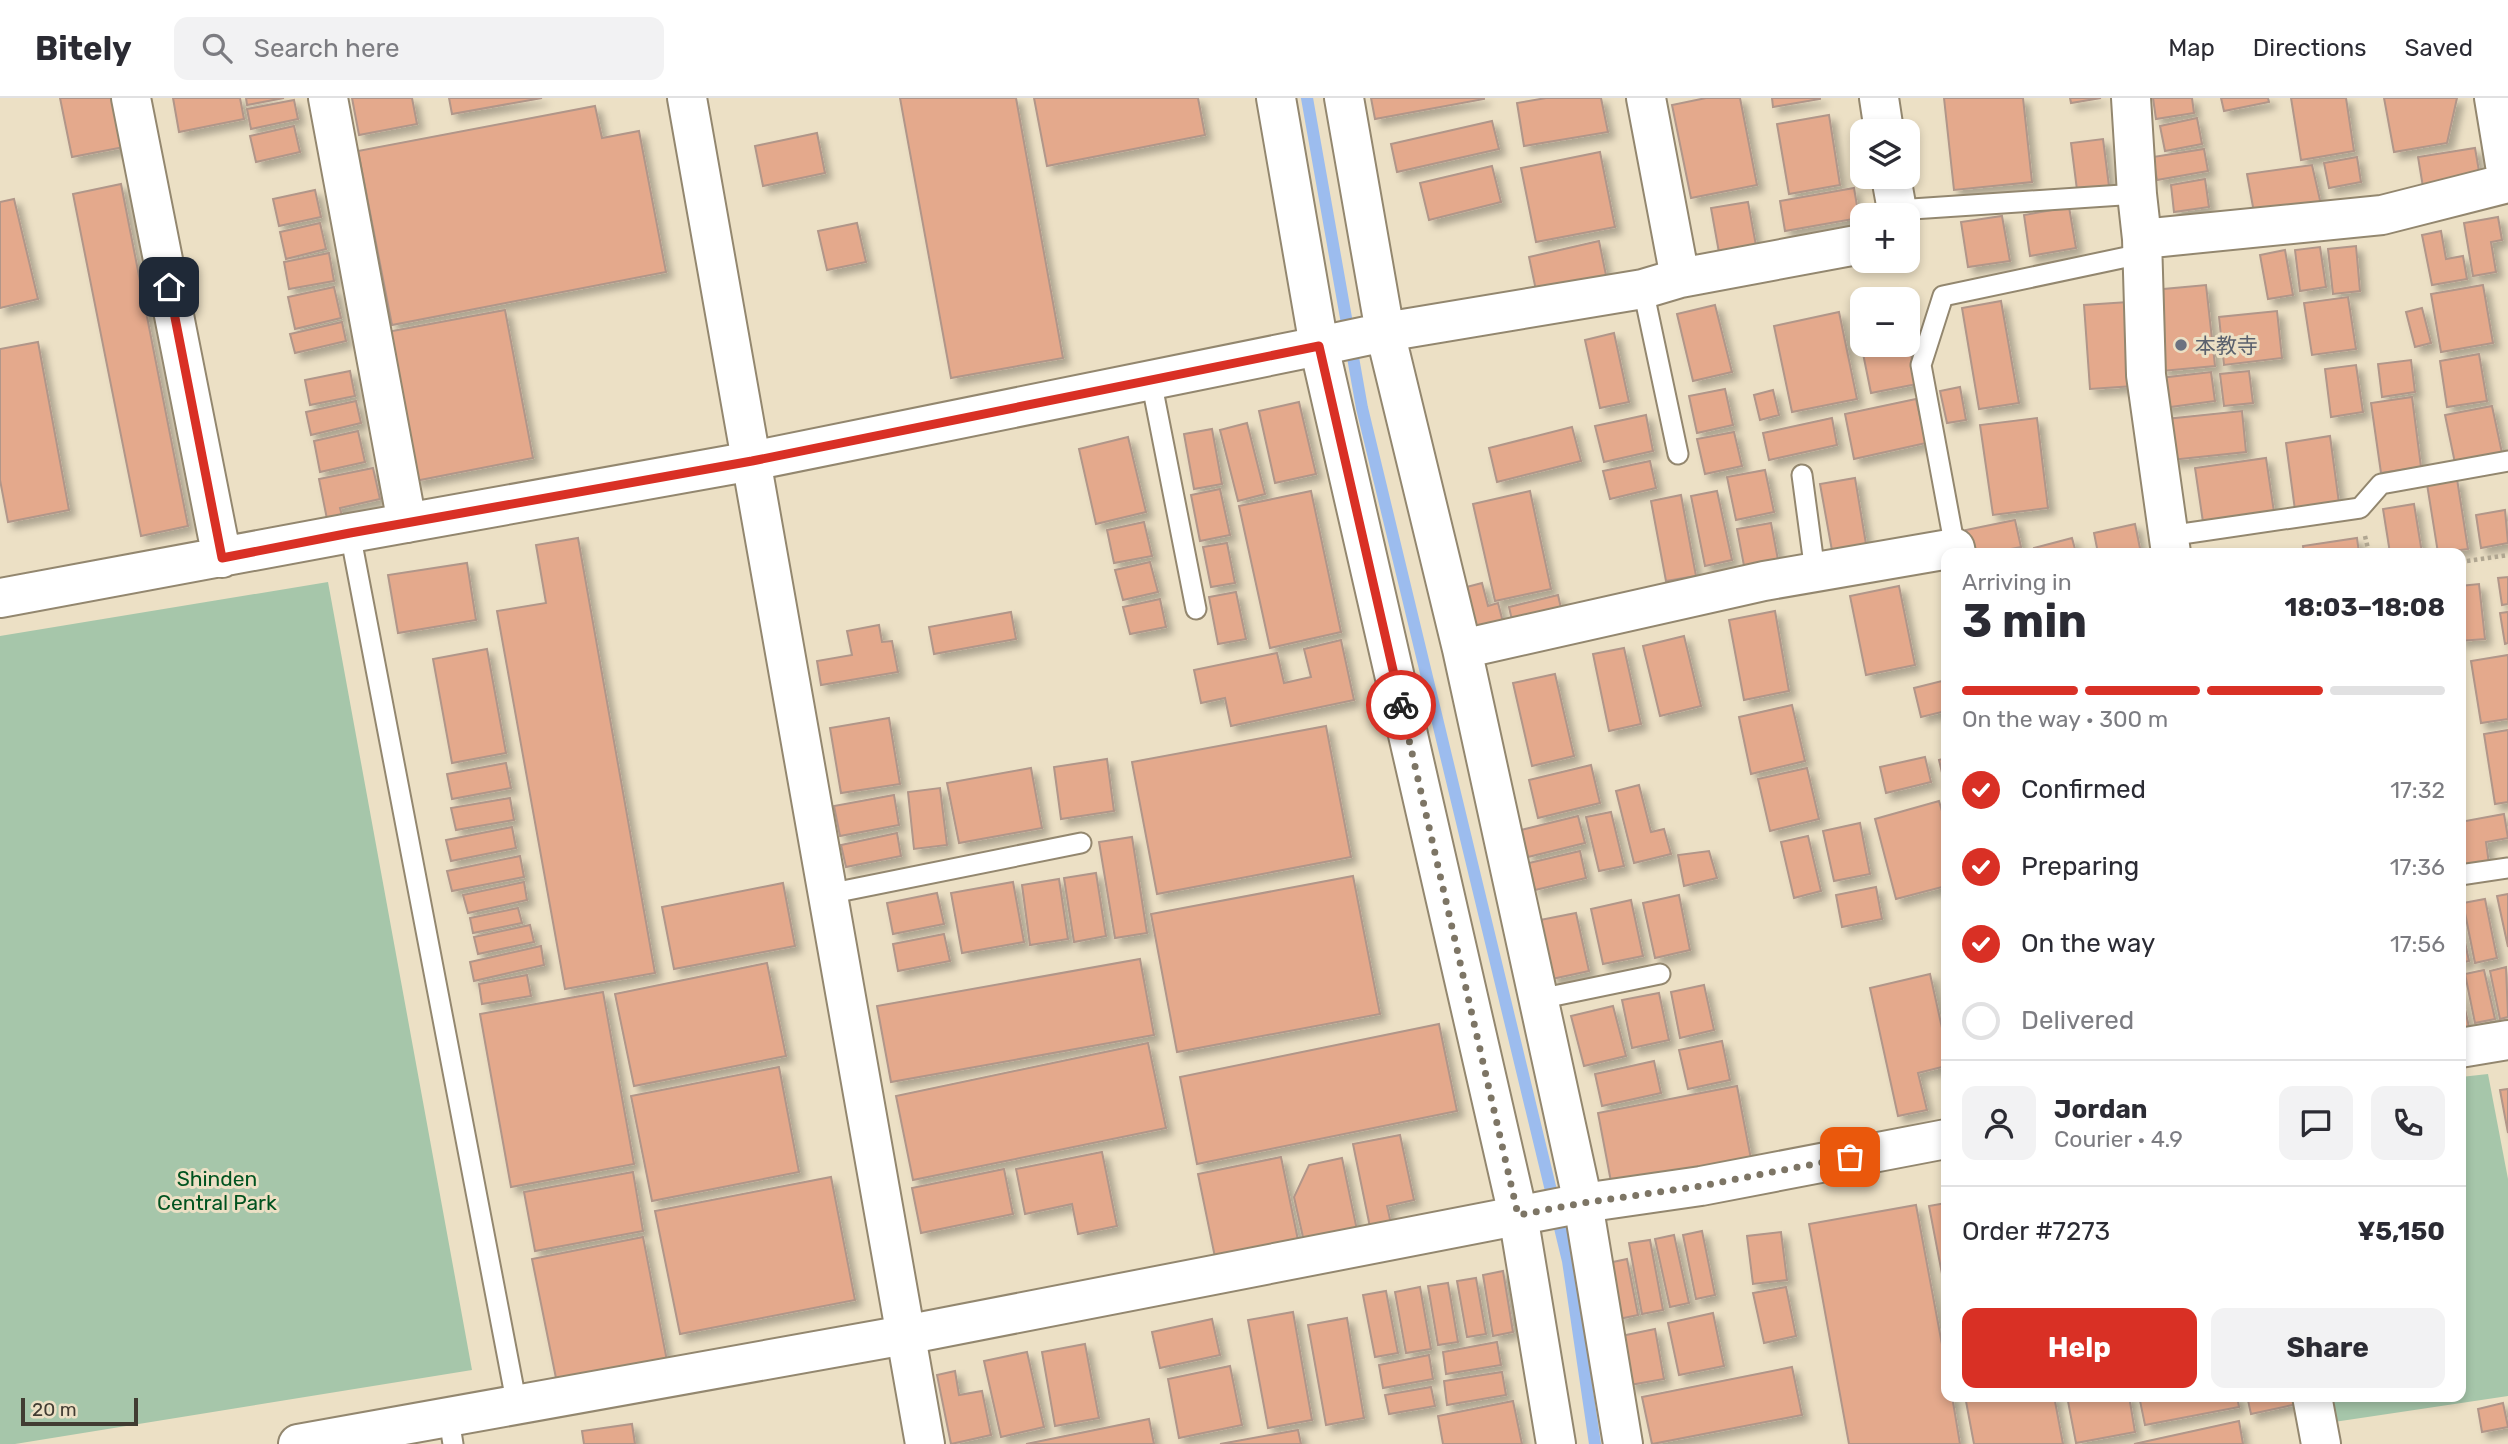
<!DOCTYPE html>
<meta charset="utf-8">
<style>
:root{--surface:#fff;--page:#f2f2f3;--text:#2b2b33;--muted:#7c7c81;--line:#e1e1e2;--accent:#d93025}
body{margin:0;font-family:Rubik,"Noto Sans JP",sans-serif;background:var(--page);color:var(--text);height:100vh;display:flex;flex-direction:column;font-size:26px;white-space:nowrap}
*{box-sizing:border-box;margin:0}
p{font-size:23px;color:var(--muted)}
.icon{flex:none;width:38px;height:38px;fill:none;stroke:currentColor;stroke-width:2;stroke-linecap:round;stroke-linejoin:round}
.map{position:relative;flex:1;overflow:hidden}
.panel{position:absolute;left:1941px;top:450px;width:525px;height:854px;display:flex;flex-direction:column;background:var(--surface);border-radius:14px;box-shadow:0 4px 10px #0003}
.panel>*{flex:none}
.buttons{position:absolute;left:1850px;top:21px;display:grid;gap:14px}
.buttons a{display:grid;place-items:center;width:70px;height:70px;border-radius:14px;background:var(--surface);box-shadow:0 4px 10px #0003;font-size:35px}
.scale{position:absolute;left:21px;bottom:18px;width:117px;box-sizing:border-box;padding-left:7px;border:4px solid #413c32;border-top:0;font-size:19px;line-height:24px;white-space:nowrap;color:#413c32;-webkit-text-stroke:5px #ece0c5;paint-order:stroke}
.pin{position:absolute;display:grid;place-items:center;width:60px;height:60px;color:#fff;margin:-30px;border-radius:14px;box-shadow:0 4px 10px #0006}
.courier{position:absolute;display:grid;place-items:center;width:70px;height:70px;margin:-35px;border:5px solid #d93025;border-radius:50%;background:#fff;color:#222;box-shadow:0 2px 9px #0007}
.headline em{font-style:normal;font-weight:700}
.headline div{display:flex;flex-direction:column-reverse}
.headline{display:flex;align-items:center;justify-content:space-between;height:119px;padding:0 21px}
h1{font-size:46px;font-weight:700;line-height:52px}
.bar{display:grid;grid-template-columns:repeat(4,1fr);gap:10px 7px;align-content:center;height:84px;padding:0 21px}
.bar i{height:9px;border-radius:5px;background:var(--line)}
.bar .on{background:var(--accent)}
.bar p{grid-column:span 4}
.line{display:flex;align-items:center;gap:18px;padding:0 21px;border-top:2px solid var(--line)}
.line div{flex:1}
.round{display:grid;place-items:center;flex:none;width:74px;height:74px;border-radius:14px;background:var(--page)}
ol{padding:0 21px;list-style:none}
li{display:flex;align-items:center;gap:21px;height:77px}
li p{margin-inline-start:auto}
li .icon{padding:7px;border-radius:50%;background:var(--accent);color:#fff;stroke-width:4}
li:last-child{color:var(--muted)}
li i{width:38px;height:38px;border:4px solid var(--line);border-radius:50%}
.cta{display:flex;gap:14px;margin-top:auto;padding:14px 21px}
.cta a{flex:1;height:80px;border-radius:14px;background:var(--accent);color:#fff;font-size:28px;font-weight:700;line-height:80px;text-align:center}
.cta a+a{background:var(--page);color:var(--text)}
header{display:flex;align-items:center;gap:42px;box-sizing:border-box;height:98px;padding:0 35px;background:var(--surface);border-bottom:2px solid var(--line)}
header strong{font-size:33px}
nav{display:flex;gap:38px;margin-inline-start:auto;font-size:24px}
.search{width:490px;height:63px;background:var(--page);display:flex;align-items:center;gap:18px;box-sizing:border-box;padding:0 24px;border-radius:14px;color:var(--muted);font-size:26px}
.map>svg:first-child{display:block}
.green{fill:#a6c6aa}
.lines{fill:none;stroke-linecap:round;stroke-linejoin:round}
.stream{stroke:#9cbcee;stroke-width:12}
.building{fill:#e4a98c;stroke:#b19689;stroke-width:2;filter:url(#shadow)}
.service-casing{stroke:#93876f;stroke-width:23}
.minor-casing{stroke:#93876f;stroke-width:42}
.tertiary-casing{stroke:#93876f;stroke-width:42}
.path{stroke:#b0a691;stroke-width:4.5;stroke-dasharray:3.5 3.5;stroke-linecap:butt}
.service{stroke:#fff;stroke-width:19}
.minor{stroke:#fff;stroke-width:38}
.tertiary{stroke:#fff;stroke-width:38}
.done{stroke:#7d7565;stroke-width:7;stroke-dasharray:0 12.6}
.route{stroke:#d93025;stroke-width:9}
.worship-dot{fill:#6b7280;stroke:#ece0c5;stroke-width:2.5}
.labels{text-anchor:middle;dominant-baseline:central;stroke-width:6;stroke-linejoin:round;paint-order:stroke}
.worship-label{font-size:21px;fill:#5b616d;stroke:#ece0c5;text-anchor:start}
.park-label{font-size:21px;fill:#00531f;stroke:#ece0c5}
</style>
<header>
<strong>Bitely</strong>
<div class="search"><svg class="icon" aria-label="search" viewBox="0 0 24 24"><circle cx="10" cy="10" r="6"/><path d="M15 15l6 6"/></svg>Search here</div>
<nav><a>Map</a><a>Directions</a><a>Saved</a></nav>
</header>
<div class="map">
<svg width="2508" height="1346" viewBox="0 0 2508 1346">
<defs>
<filter id="shadow"><feDropShadow dx="6" dy="6" stdDeviation="3.5" flood-color="#0004"/></filter>
</defs>
<rect width="100%" height="100%" fill="#ece0c5"/>
<!-- green -->
<path class="green" d="M328 484 472 1272 15 1346H0V538Z
M2488 976 2508 1081V1298L2334 1324 2329 1299 2460 1298 2461 979Z"/>
<g class="lines">
<!-- stream -->
<path class="stream" d="M1307 0 1362 310 1568 1163 1595 1346"/>
</g>
<!-- building -->
<path class="building" d="M60 0H114L124 49 72 59Z
M173 0H240L244 21 179 34Z
M246 0H284L247 7Z
M352 0H412L417 26 359 37Z
M449 0H542L452 16Z
M900 0H1016L1063 260 951 280Z
M1034 0H1198L1205 37 1047 68Z
M1371 0H1484V1L1375 21Z
M1546 0H1601L1608 34 1524 48 1517 5Z
M1706 0H1740L1757 87 1691 100 1672 7Z
M1772 0H1820V1L1773 9Z
M1944 0H2023L2032 84 1954 92Z
M2070 0H2101L2071 5Z
M2153 0H2192L2194 15 2156 21Z
M2221 0H2268L2269 4 2224 13Z
M2291 0H2346L2354 53 2301 62Z
M2384 0H2457L2447 45 2394 54Z
M294 2 298 21 251 31 247 11Z
M595 8 602 40 639 33 666 174 392 227 358 53Z
M1829 17 1840 87 1789 96 1777 26Z
M2197 20 2202 46 2165 53 2160 28Z
M1492 23 1499 51 1397 74 1391 46Z
M294 28 300 54 256 64 250 38Z
M817 35 825 75 763 88 755 48Z
M2103 41 2109 88 2077 92 2071 45Z
M2475 50 2480 79 2423 89 2418 59Z
M2204 51 2208 73 2157 82 2153 59Z
M1600 54 1615 129 1536 144 1521 70Z
M2357 59 2361 84 2329 90 2324 65Z
M2312 67 2322 111 2255 120 2247 76Z
M1492 68 1501 104 1429 122 1420 85Z
M2205 81 2209 109 2174 114 2171 87Z
M121 86 188 428 141 438 73 96Z
M1854 90 1859 120 1785 133 1780 103Z
M315 92 321 119 279 128 273 101Z
M14 101 38 201 0 210V104Z
M1748 104 1757 153 1720 160 1711 110Z
M2069 109 2076 150 2030 158 2024 117Z
M2002 118 2010 163 1968 169 1961 124Z
M2498 119 2502 142 2491 144 2496 174 2473 178 2464 125Z
M320 125 326 151 286 161 280 134Z
M857 125 866 164 827 172 818 133Z
M2441 133 2446 161 2463 158 2467 181 2432 187 2422 137Z
M1599 143 1607 182 1537 197 1529 159Z
M2356 148 2360 193 2333 196 2328 151Z
M2320 149 2326 189 2300 193 2295 152Z
M2285 152 2293 197 2268 201 2260 157Z
M329 155 334 183 289 191 284 164Z
M2206 187 2215 268 2162 273 2153 192Z
M2483 187 2493 245 2441 254 2431 196Z
M334 189 341 220 295 231 288 199Z
M1897 192 1899 201H1862V247H1908V242L1917 286 1871 295 1852 201Z
M2348 199 2356 251 2312 257 2304 205Z
M2001 203 2019 305 1979 311 1962 210Z
M2128 204 2134 288 2090 291 2084 207Z
M1715 207 1732 274 1693 283 1677 216Z
M2422 210 2431 245 2415 249 2406 214Z
M505 212 533 360 415 383 387 234Z
M2277 213 2282 260 2224 267 2219 219Z
M1839 214 1857 301 1792 314 1774 228Z
M342 224 346 243 295 255 290 236Z
M1614 235 1629 304 1600 310 1585 242Z
M38 244 69 412 8 424 0 382V251Z
M2479 256 2487 303 2447 309 2440 263Z
M2411 262 2415 294 2382 299 2378 266Z
M2356 267 2363 314 2331 319 2325 271Z
M350 273 355 298 310 307 305 282Z
M2249 273 2253 305 2224 308 2220 276Z
M2211 274 2215 303 2163 310 2160 280Z
M1960 289 1966 322 1947 325 1940 293Z
M1725 291 1733 327 1697 335 1689 298Z
M1773 292 1779 317 1760 322 1754 297Z
M2412 299 2421 369 2381 375 2371 305Z
M1916 301 1926 345 1854 361 1845 316Z
M356 303 361 325 311 337 306 314Z
M1299 304 1316 376 1275 385 1259 313Z
M2492 308 2502 355 2455 365 2445 317Z
M2242 313 2246 354 2171 362 2166 321Z
M1646 317 1653 353 1604 364 1595 328Z
M1832 320 1837 347 1769 362 1763 335Z
M2037 320 2048 410 1993 417 1980 327Z
M1247 325 1265 396 1238 403 1220 332Z
M1572 329 1581 363 1497 384 1489 350Z
M1212 331 1222 386 1194 391 1184 336Z
M358 333 365 364 320 374 314 343Z
M1734 334 1742 368 1705 376 1697 341Z
M2330 338 2339 405 2295 412 2286 345Z
M1128 339 1146 414 1096 426 1079 351Z
M2266 360 2274 414 2203 424 2195 370Z
M1650 363 1656 390 1610 401 1603 373Z
M373 370 380 401 340 410 343 422 328 426 319 381Z
M1765 372 1774 414 1736 422 1727 379Z
M1855 380 1867 452 1833 458 1820 386Z
M2457 381 2468 451 2438 455 2427 386Z
M1220 391 1230 437 1200 443 1191 397Z
M1311 393 1341 534 1270 550 1239 408Z
M1530 393 1551 491 1495 503 1473 406Z
M1717 393 1732 462 1705 468 1691 398Z
M1681 397 1696 478 1666 483 1651 403Z
M2414 406 2422 455H2390L2383 411Z
M2505 412 2508 445 2481 450 2476 417Z
M2015 422 2021 449 1991 455H1971L1966 432Z
M1144 424 1152 458 1114 465 1107 432Z
M1771 425 1779 467 1745 473 1737 431Z
M2135 426 2141 455H2098L2094 435Z
M578 440 655 875 565 891 497 513 546 505 536 447Z
M2072 440 2076 455H2035L2034 450Z
M2357 440 2359 455H2304L2303 448Z
M1227 445 1235 485 1211 489 1203 449Z
M1150 464 1158 494 1123 502 1115 472Z
M467 465 476 522 398 535 388 477Z
M2508 479V506L2502 507 2498 480Z
M1482 485 1488 508 1498 505 1505 532 1471 540 1459 491Z
M2479 486 2485 541 2460 543V488Z
M1899 488 1915 567 1866 577 1850 498Z
M1236 494 1246 541 1218 546 1209 499Z
M1558 497 1563 519 1514 531 1509 509Z
M1160 501 1166 529 1130 536 1123 509Z
M1775 513 1789 593 1744 602 1729 522Z
M1011 514 1016 541 934 556 929 529Z
M2508 514V545L2505 546 2500 515Z
M879 527 882 544 892 543 898 574 821 587 817 563 852 557 847 533Z
M1684 538 1701 608 1660 618 1643 548Z
M1341 542 1354 602 1231 628 1225 600 1201 605 1194 572 1277 555 1284 585 1311 579 1304 551Z
M1624 550 1641 626 1609 633 1593 556Z
M487 551 506 655 452 665 433 561Z
M2508 557V621L2481 625 2471 563Z
M1555 576 1574 658 1532 668 1513 585Z
M1946 582V613L1921 619 1914 590Z
M1792 607 1805 663 1751 676 1739 619Z
M889 620 900 686 841 695 830 630Z
M1326 628 1351 759 1157 796 1132 664Z
M2508 632V704L2495 706 2484 636Z
M1925 659 1931 684 1886 695 1880 669Z
M1946 660V688H1945L1939 662Z
M1107 661 1114 713 1061 721 1054 669Z
M506 665 511 690 452 701 447 676Z
M1591 667 1600 705 1538 720 1529 682Z
M1031 670 1042 730 959 745 947 685Z
M1807 670 1819 721 1770 733 1758 681Z
M1639 687 1651 734 1664 731 1671 756 1634 765 1616 693Z
M940 690 947 747 914 751 908 694Z
M894 697 899 727 840 738 834 708Z
M510 700 514 722 456 732 451 710Z
M1939 703 1946 727V788L1896 801 1875 721Z
M1611 714 1624 768 1599 773 1586 719Z
M2504 716 2508 740 2486 744 2489 766 2465 770 2460 747V724Z
M1578 718 1585 745 1528 759 1521 732Z
M1860 725 1870 776 1834 783 1823 733Z
M512 729 516 750 451 763 446 742Z
M897 735 901 758 846 769 841 747Z
M1808 738 1821 793 1794 800 1781 744Z
M1132 739 1147 835 1115 840 1099 744Z
M1580 753 1586 780 1535 792 1529 765Z
M1709 753 1717 780 1684 788 1678 757Z
M520 758 524 779 452 793 447 773Z
M1096 775 1106 838 1074 844 1064 780Z
M1353 778 1380 916 1177 954 1151 816Z
M1059 781 1068 841 1030 847 1022 787Z
M524 784 527 802 468 815 463 797Z
M1013 784 1024 844 962 855 951 795Z
M783 785 795 848 674 871 662 809Z
M1876 789 1882 821 1842 829 1836 797Z
M937 795 944 826 893 836 887 805Z
M2508 796V849L2497 798Z
M1679 797 1690 852 1655 860 1643 805Z
M2485 801 2497 860 2475 865 2463 805Z
M1631 802 1643 858 1603 866 1591 811Z
M518 810 522 825 473 835 470 820Z
M1576 815 1589 873 1552 881 1540 822Z
M2460 821 2469 863 2460 865Z
M530 827 534 844 478 856 474 839Z
M944 836 950 863 898 873 893 846Z
M541 848 544 867 474 883 470 864Z
M1140 861 1154 937 891 984 877 908Z
M767 865 786 958 634 988 615 896Z
M2506 869 2508 919 2500 921 2490 873Z
M2484 872 2495 921 2475 925 2465 876Z
M1930 876 1946 948V968L1918 975 1927 1012 1898 1018 1870 890Z
M527 877 531 898 482 906 479 886Z
M1704 887 1714 932 1680 940 1671 894Z
M2460 889 2469 929 2460 931Z
M603 894 634 1066 511 1089 480 916Z
M1659 895 1669 942 1632 950 1622 902Z
M1613 908 1626 958 1584 968 1571 918Z
M1439 926 1457 1013 1197 1066 1180 979Z
M1722 943 1730 982 1688 991 1679 952Z
M1148 945 1166 1030 913 1082 896 998Z
M1654 963 1661 995 1602 1008 1595 976Z
M779 969 799 1074 652 1103 631 998Z
M1737 988 1751 1061 1612 1089 1598 1015Z
M2508 991V1035L2500 992Z
M1400 1037 1414 1102 1387 1108 1392 1130 1371 1134 1353 1046Z
M1102 1054 1117 1128 1078 1136 1072 1106 1025 1116 1016 1071Z
M1281 1059 1299 1147 1216 1164 1198 1076Z
M1342 1060 1358 1137 1305 1148 1294 1099 1309 1067Z
M1004 1071 1013 1116 921 1135 912 1090Z
M633 1074 643 1133 535 1153 524 1094Z
M831 1079 855 1202 680 1236 655 1113Z
M1946 1105V1197L1929 1108Z
M1916 1107 1946 1268V1298H1952L1960 1346H1849L1809 1126Z
M1702 1133 1715 1197 1696 1201 1683 1137Z
M1781 1134 1787 1182 1753 1186 1747 1138Z
M1674 1137 1689 1205 1670 1209 1655 1141Z
M643 1139 668 1268 558 1290 532 1161Z
M1650 1142 1663 1212 1642 1216 1629 1145Z
M1627 1161 1638 1217 1619 1221 1608 1165Z
M1503 1173 1513 1234 1493 1238 1483 1177Z
M1476 1180 1486 1236 1467 1239 1457 1183Z
M1448 1185 1458 1244 1438 1247 1428 1188Z
M1420 1189 1431 1251 1406 1255 1395 1194Z
M1786 1189 1796 1238 1764 1245 1753 1195Z
M1386 1193 1398 1255 1375 1259 1363 1197Z
M1293 1214 1312 1322 1268 1330 1248 1222Z
M1713 1215 1724 1268 1679 1277 1668 1225Z
M1347 1220 1364 1320 1326 1327 1308 1227Z
M1212 1221 1220 1257 1160 1270 1152 1234Z
M1655 1231 1664 1281 1630 1287 1621 1238Z
M1497 1244 1501 1267 1446 1276 1443 1254Z
M1085 1246 1099 1320 1055 1328 1042 1254Z
M1027 1254 1044 1329 1001 1339 984 1263Z
M1429 1257 1433 1281 1383 1290 1379 1267Z
M1230 1268 1242 1327 1179 1340 1168 1281Z
M1792 1269 1802 1317 1652 1346 1642 1299Z
M955 1273 959 1297 982 1293 991 1337 951 1346 937 1277Z
M1502 1274 1506 1297 1447 1307 1444 1283Z
M1431 1289 1435 1308 1389 1316 1385 1297Z
M1965 1298H2054L2063 1346H1974Z
M2067 1298H2129L2135 1334 2076 1345Z
M2139 1298H2237L2239 1309 2145 1327Z
M2247 1298H2295L2297 1306 2251 1316Z
M1513 1303 1522 1346H1443L1438 1318Z
M2503 1305 2508 1329 2482 1334 2478 1311Z
M1149 1321 1154 1346H1026Z
M2239 1323 2243 1346H2134Z
M632 1326 635 1346H584L582 1333Z
M1298 1332 1301 1346H1220Z"/>
<g class="lines">
<defs>
<path id="service" d="M1897 112 2137 96
M1643 191 1678 356
M1151 282 1196 511
M1802 377 1815 474
M350 435 517 1308
M2168 438 2360 410 2381 386 2508 363
M1955 450 1921 267 1943 198 2141 156
M2460 777 2508 770
M828 796 1081 745
M1539 901 1660 876
M449 1321 453 1346"/>
<path id="minor" d="M131 0 222 460
M328 0 407 425
M687 0 925 1346
M1276 0 1319 248 1518 1117 1556 1346
M1344 0 1385 234 1462 551 1583 1105 1623 1346
M1646 0 1680 180
M1879 0 1884 33
M2131 0 2137 96 2142 141 2146 277 2171 455
M2494 0 2508 85
M1891 79 1897 112 1895 117
M2142 141 2382 117 2508 85
M1319 248 1385 234 1643 191 1680 180 1862 146
M0 500 350 435 752 363
M1462 551 1764 483 1955 450 1956 455
M2460 950 2508 942
M2312 1298 2321 1346"/>
<path id="tertiary" d="M752 363 1319 248
M298 1346 905 1237 1583 1105 1701 1088 1946 1041"/>
</defs>
<!-- service casing -->
<use href="#service" class="service-casing"/>
<!-- minor casing -->
<use href="#minor" class="minor-casing"/>
<!-- tertiary casing -->
<use href="#tertiary" class="tertiary-casing"/>
<!-- path -->
<path class="path" d="M2365 438 2369 455
M2460 464 2508 457"/>
<!-- service -->
<use href="#service" class="service"/>
<!-- minor -->
<use href="#minor" class="minor"/>
<!-- tertiary -->
<use href="#tertiary" class="tertiary"/>
</g>
<g class="lines">
<!-- done -->
<path class="done" d="M1401 607 1518 1117 1583 1105 1701 1088 1850 1059"/>
<!-- route -->
<path class="route" d="M169 189 222 460 350 435 752 363 1319 248 1401 607"/>
</g>
<!-- markers -->
<circle class="worship-dot" cx="2181" cy="247" r="7"/>
<g class="labels">
<!-- worship labels -->
<g class="worship-label">
<text x="2195" y="247">本教寺</text>
</g>
<!-- park labels -->
<g class="park-label">
<text x="217" y="1080">Shinden<tspan x="217" dy="24">Central Park</tspan></text>
</g>
</g>
</svg>
<div class="buttons">
<a><svg class="icon" aria-label="layers" viewBox="0 0 24 24"><path d="M12 4l9 5-9 5-9-5zM3 14l9 5 9-5"/></svg></a>
<a>+</a>
<a>−</a>
</div>
<div class="scale">20 m</div>
<div class="pin" style="left:1850px;top:1059px;background:#ea580c"><svg class="icon" aria-label="bag" viewBox="0 0 24 24"><path d="M5 8h14l-1 12H6zM9 8a3 3 0 0 1 6 0"/></svg></div>
<div class="pin" style="left:169px;top:189px;background:#1f2937"><svg class="icon" aria-label="home" viewBox="0 0 24 24"><path d="M3 11l9-7 9 7M6 9v11h12V9"/></svg></div>
<div class="courier" style="left:1401px;top:607px"><svg class="icon" aria-label="bike" viewBox="0 0 24 24"><circle cx="6" cy="16" r="4"/><circle cx="18" cy="16" r="4"/><path d="M6 16l4-8h5l3 8M10 8l3 8H6M13 5h3"/></svg></div>
<section class="panel">
<div class="headline"><div><h1>3 min</h1><p>Arriving in</p></div><em>18:03–18:08</em></div>
<div class="bar"><i class="on"></i><i class="on"></i><i class="on"></i><i></i><p>On the way · 300 m</p></div>
<ol>
<li><svg class="icon" aria-label="check" viewBox="0 0 24 24"><path d="M5 12l5 5 9-10"/></svg>Confirmed<p>17:32</p></li>
<li><svg class="icon" aria-label="check" viewBox="0 0 24 24"><path d="M5 12l5 5 9-10"/></svg>Preparing<p>17:36</p></li>
<li><svg class="icon" aria-label="check" viewBox="0 0 24 24"><path d="M5 12l5 5 9-10"/></svg>On the way<p>17:56</p></li>
<li><i></i>Delivered</li>
</ol>
<div class="line" style="height:126px"><a class="round"><svg class="icon" aria-label="person" viewBox="0 0 24 24"><circle cx="12" cy="8" r="4"/><path d="M4 21q1-7 8-7t8 7"/></svg></a><div><b>Jordan</b><p>Courier · 4.9</p></div><a class="round"><svg class="icon" aria-label="chat" viewBox="0 0 24 24"><path d="M4 5h16v11H9l-5 4z"/></svg></a><a class="round"><svg class="icon" aria-label="phone" viewBox="0 0 24 24"><path d="M5 4h4l2 5-3 2q2 4 5 5l2-3 5 2v4C11 20 4 13 5 4z"/></svg></a></div>
<div class="line" style="height:91px"><div>Order #7273</div><b>¥5,150</b></div>
<div class="cta"><a>Help</a><a>Share</a></div>
</section>
</div>
